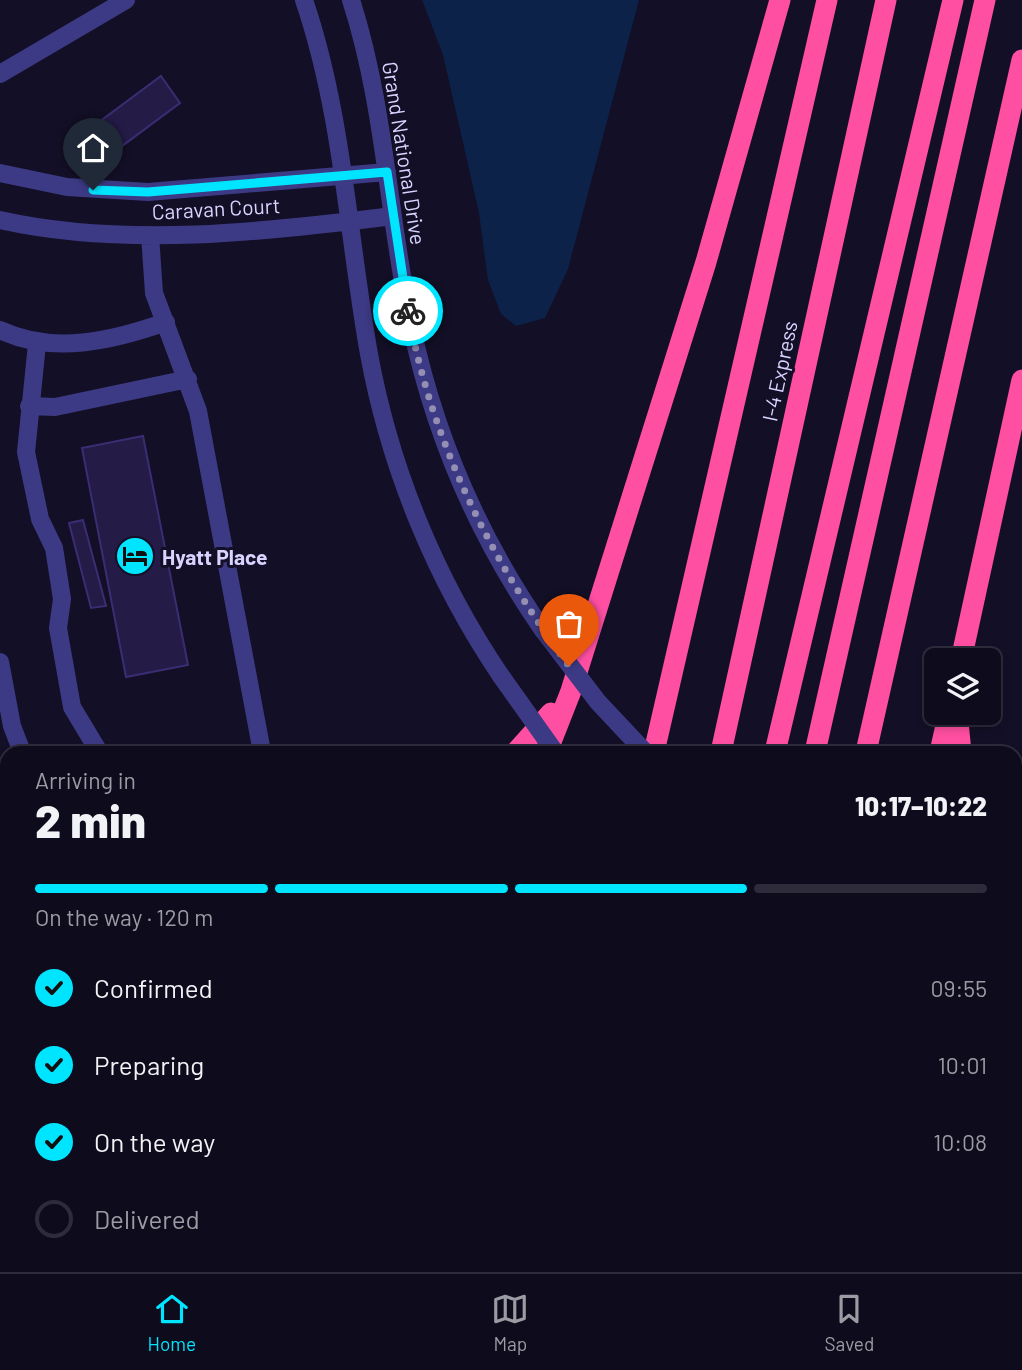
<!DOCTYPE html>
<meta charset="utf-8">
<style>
:root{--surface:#0e0b1c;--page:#1c1929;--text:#f1f3f6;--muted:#9b9ba3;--line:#2e2b3b;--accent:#00e5ff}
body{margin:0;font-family:Barlow,sans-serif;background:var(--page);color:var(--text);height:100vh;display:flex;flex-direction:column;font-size:26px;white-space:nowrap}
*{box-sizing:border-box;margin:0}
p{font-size:23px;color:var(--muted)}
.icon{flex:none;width:38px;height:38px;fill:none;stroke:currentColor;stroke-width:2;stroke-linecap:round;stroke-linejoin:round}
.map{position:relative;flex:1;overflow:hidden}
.details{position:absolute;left:0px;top:746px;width:1022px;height:527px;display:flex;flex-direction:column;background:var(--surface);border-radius:21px 21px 0 0;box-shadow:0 4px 10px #0003,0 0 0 2px var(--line)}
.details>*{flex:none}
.controls{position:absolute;left:924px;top:648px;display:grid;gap:14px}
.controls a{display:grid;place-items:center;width:77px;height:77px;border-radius:10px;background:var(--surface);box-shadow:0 4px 10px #0003,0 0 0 2px var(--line);font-size:35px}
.pin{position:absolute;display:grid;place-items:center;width:60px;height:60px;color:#fff;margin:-72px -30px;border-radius:50% 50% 50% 0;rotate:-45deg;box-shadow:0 0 7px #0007}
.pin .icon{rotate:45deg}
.courier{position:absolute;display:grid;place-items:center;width:70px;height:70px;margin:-35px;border:5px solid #00e5ff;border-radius:50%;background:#fff;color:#222;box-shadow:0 2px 9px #0007}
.head em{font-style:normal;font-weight:800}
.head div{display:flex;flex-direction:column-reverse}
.head{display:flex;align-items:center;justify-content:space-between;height:119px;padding:0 35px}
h1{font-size:46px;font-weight:800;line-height:52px}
.bar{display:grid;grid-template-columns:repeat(4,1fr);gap:10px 7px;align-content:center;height:84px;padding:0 35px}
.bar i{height:9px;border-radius:5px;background:var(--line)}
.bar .on{background:var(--accent)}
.bar p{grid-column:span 4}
ol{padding:0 35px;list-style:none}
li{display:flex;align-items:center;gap:21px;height:77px}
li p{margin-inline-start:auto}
li .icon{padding:7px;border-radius:50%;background:var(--accent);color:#111;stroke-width:4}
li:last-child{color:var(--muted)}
li i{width:38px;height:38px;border:4px solid var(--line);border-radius:50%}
.menu{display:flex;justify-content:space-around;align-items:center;height:98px;border-top:2px solid var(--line);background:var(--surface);font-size:19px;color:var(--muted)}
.menu a{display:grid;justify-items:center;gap:4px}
.menu .on{color:var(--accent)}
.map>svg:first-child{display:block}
.water{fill:#0c2248}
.building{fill:#241b47;stroke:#3b2d73;stroke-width:2}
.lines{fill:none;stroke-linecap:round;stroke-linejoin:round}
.minor{stroke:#3d3a85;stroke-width:18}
.highway{stroke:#ff4fa3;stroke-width:21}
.minor-bridge{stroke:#3d3a85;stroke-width:18}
.done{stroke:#948fb3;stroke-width:7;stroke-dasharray:0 12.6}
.route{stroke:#00e5ff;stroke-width:9}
.labels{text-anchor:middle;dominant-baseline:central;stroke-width:6;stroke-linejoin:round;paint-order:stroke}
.street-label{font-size:21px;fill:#d9d4ff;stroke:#130f26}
.poi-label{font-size:21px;font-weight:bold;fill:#d9d4ff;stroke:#130f26;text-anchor:start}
</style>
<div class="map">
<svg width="1022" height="1272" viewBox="0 0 1022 1272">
<rect width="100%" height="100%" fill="#130f26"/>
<!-- water -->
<path class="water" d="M422 0H639L568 269 545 318 516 326 501 314 488 280 479 213 443 55Z
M0 916 7 919V960L0 964Z"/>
<!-- building -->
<path class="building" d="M161 76 180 103 114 152 95 125Z
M143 436 188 665 126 677 82 448Z
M83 520 106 606 91 608 69 523Z"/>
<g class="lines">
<!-- minor -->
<path class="minor" d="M304 0C343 114 348 237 369 354 390 469 436 580 501 676
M351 0C385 105 388 217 411 324 434 434 479 538 543 630
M0 74 126 0
M0 173 67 187 148 192 387 172
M0 220C125 248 266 232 393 216
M150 235 154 293 198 411 262 752
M0 330C53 355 112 341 166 322
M37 344 26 452 40 519 54 548 62 599 58 628 72 707 99 752
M29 406 55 407 188 379
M0 662 12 726 22 752
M4 848 7 838
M1015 1049 1022 1056
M1015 1152 1022 1159"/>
<!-- highway -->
<path class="highway" d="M961 660 1022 380
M957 712 961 752
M516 752 551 713
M547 752 571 691 706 262 780 0
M654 752 827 0
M721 752 886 0
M775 752 953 0
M815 752 985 0
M866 752 1022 60
M940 752 949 712
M0 1248H7
M931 1265V1272
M248 1272 252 1265
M541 1272 543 1265
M608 1272 609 1265
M657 1272 659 1265
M697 1272 698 1265
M752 1272 754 1265
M820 1272 822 1265"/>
<!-- minor-bridge -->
<path class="minor-bridge" d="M543 630 598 702 645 752
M501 676 555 752"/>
</g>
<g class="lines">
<!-- done -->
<path class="done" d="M408 311C431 441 491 561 569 666"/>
<!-- route -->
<path class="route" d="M93 190 148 192 387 172 408 311"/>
</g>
<!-- icons -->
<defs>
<symbol id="hotel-disc" viewBox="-11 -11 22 22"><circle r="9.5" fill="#00e5ff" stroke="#130f26"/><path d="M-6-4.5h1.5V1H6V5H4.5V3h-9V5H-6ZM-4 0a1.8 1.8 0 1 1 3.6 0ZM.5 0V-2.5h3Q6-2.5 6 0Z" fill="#111"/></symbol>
</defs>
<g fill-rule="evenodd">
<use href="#hotel-disc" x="113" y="534" width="44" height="44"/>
</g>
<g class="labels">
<!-- street labels -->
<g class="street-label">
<text transform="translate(405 153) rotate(81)">Grand National Drive</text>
<text transform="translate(216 208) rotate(-3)">Caravan Court</text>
<text transform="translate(779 371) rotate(-78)">I-4 Express</text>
</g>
<!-- poi labels -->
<g class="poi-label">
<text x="162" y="556">Hyatt Place</text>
</g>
</g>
</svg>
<div class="controls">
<a><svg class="icon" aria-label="layers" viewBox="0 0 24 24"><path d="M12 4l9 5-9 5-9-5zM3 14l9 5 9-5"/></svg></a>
</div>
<div class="pin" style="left:569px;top:666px;background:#ea580c"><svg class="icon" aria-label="bag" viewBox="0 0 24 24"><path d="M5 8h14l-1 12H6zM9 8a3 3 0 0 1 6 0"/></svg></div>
<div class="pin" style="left:93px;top:190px;background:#1f2937"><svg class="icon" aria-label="home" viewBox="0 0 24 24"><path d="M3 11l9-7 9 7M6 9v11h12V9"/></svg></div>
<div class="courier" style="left:408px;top:311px"><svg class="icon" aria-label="bike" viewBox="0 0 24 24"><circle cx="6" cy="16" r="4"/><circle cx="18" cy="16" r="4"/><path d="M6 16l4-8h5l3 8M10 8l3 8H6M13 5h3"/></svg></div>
<section class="details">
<div class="head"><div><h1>2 min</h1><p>Arriving in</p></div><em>10:17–10:22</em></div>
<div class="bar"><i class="on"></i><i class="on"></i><i class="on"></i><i></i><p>On the way · 120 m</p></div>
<ol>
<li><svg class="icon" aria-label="check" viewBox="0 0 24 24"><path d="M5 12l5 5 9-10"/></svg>Confirmed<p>09:55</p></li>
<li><svg class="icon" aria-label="check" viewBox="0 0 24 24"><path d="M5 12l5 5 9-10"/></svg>Preparing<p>10:01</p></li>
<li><svg class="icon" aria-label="check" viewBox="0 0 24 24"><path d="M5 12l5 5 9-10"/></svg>On the way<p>10:08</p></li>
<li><i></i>Delivered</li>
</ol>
</section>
</div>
<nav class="menu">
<a class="on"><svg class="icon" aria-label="home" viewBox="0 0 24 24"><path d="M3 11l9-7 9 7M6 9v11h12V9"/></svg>Home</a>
<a><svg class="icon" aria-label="map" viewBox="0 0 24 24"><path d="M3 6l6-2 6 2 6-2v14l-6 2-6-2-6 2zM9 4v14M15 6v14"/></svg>Map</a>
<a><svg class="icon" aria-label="saved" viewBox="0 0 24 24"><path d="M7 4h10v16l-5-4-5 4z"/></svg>Saved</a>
</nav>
